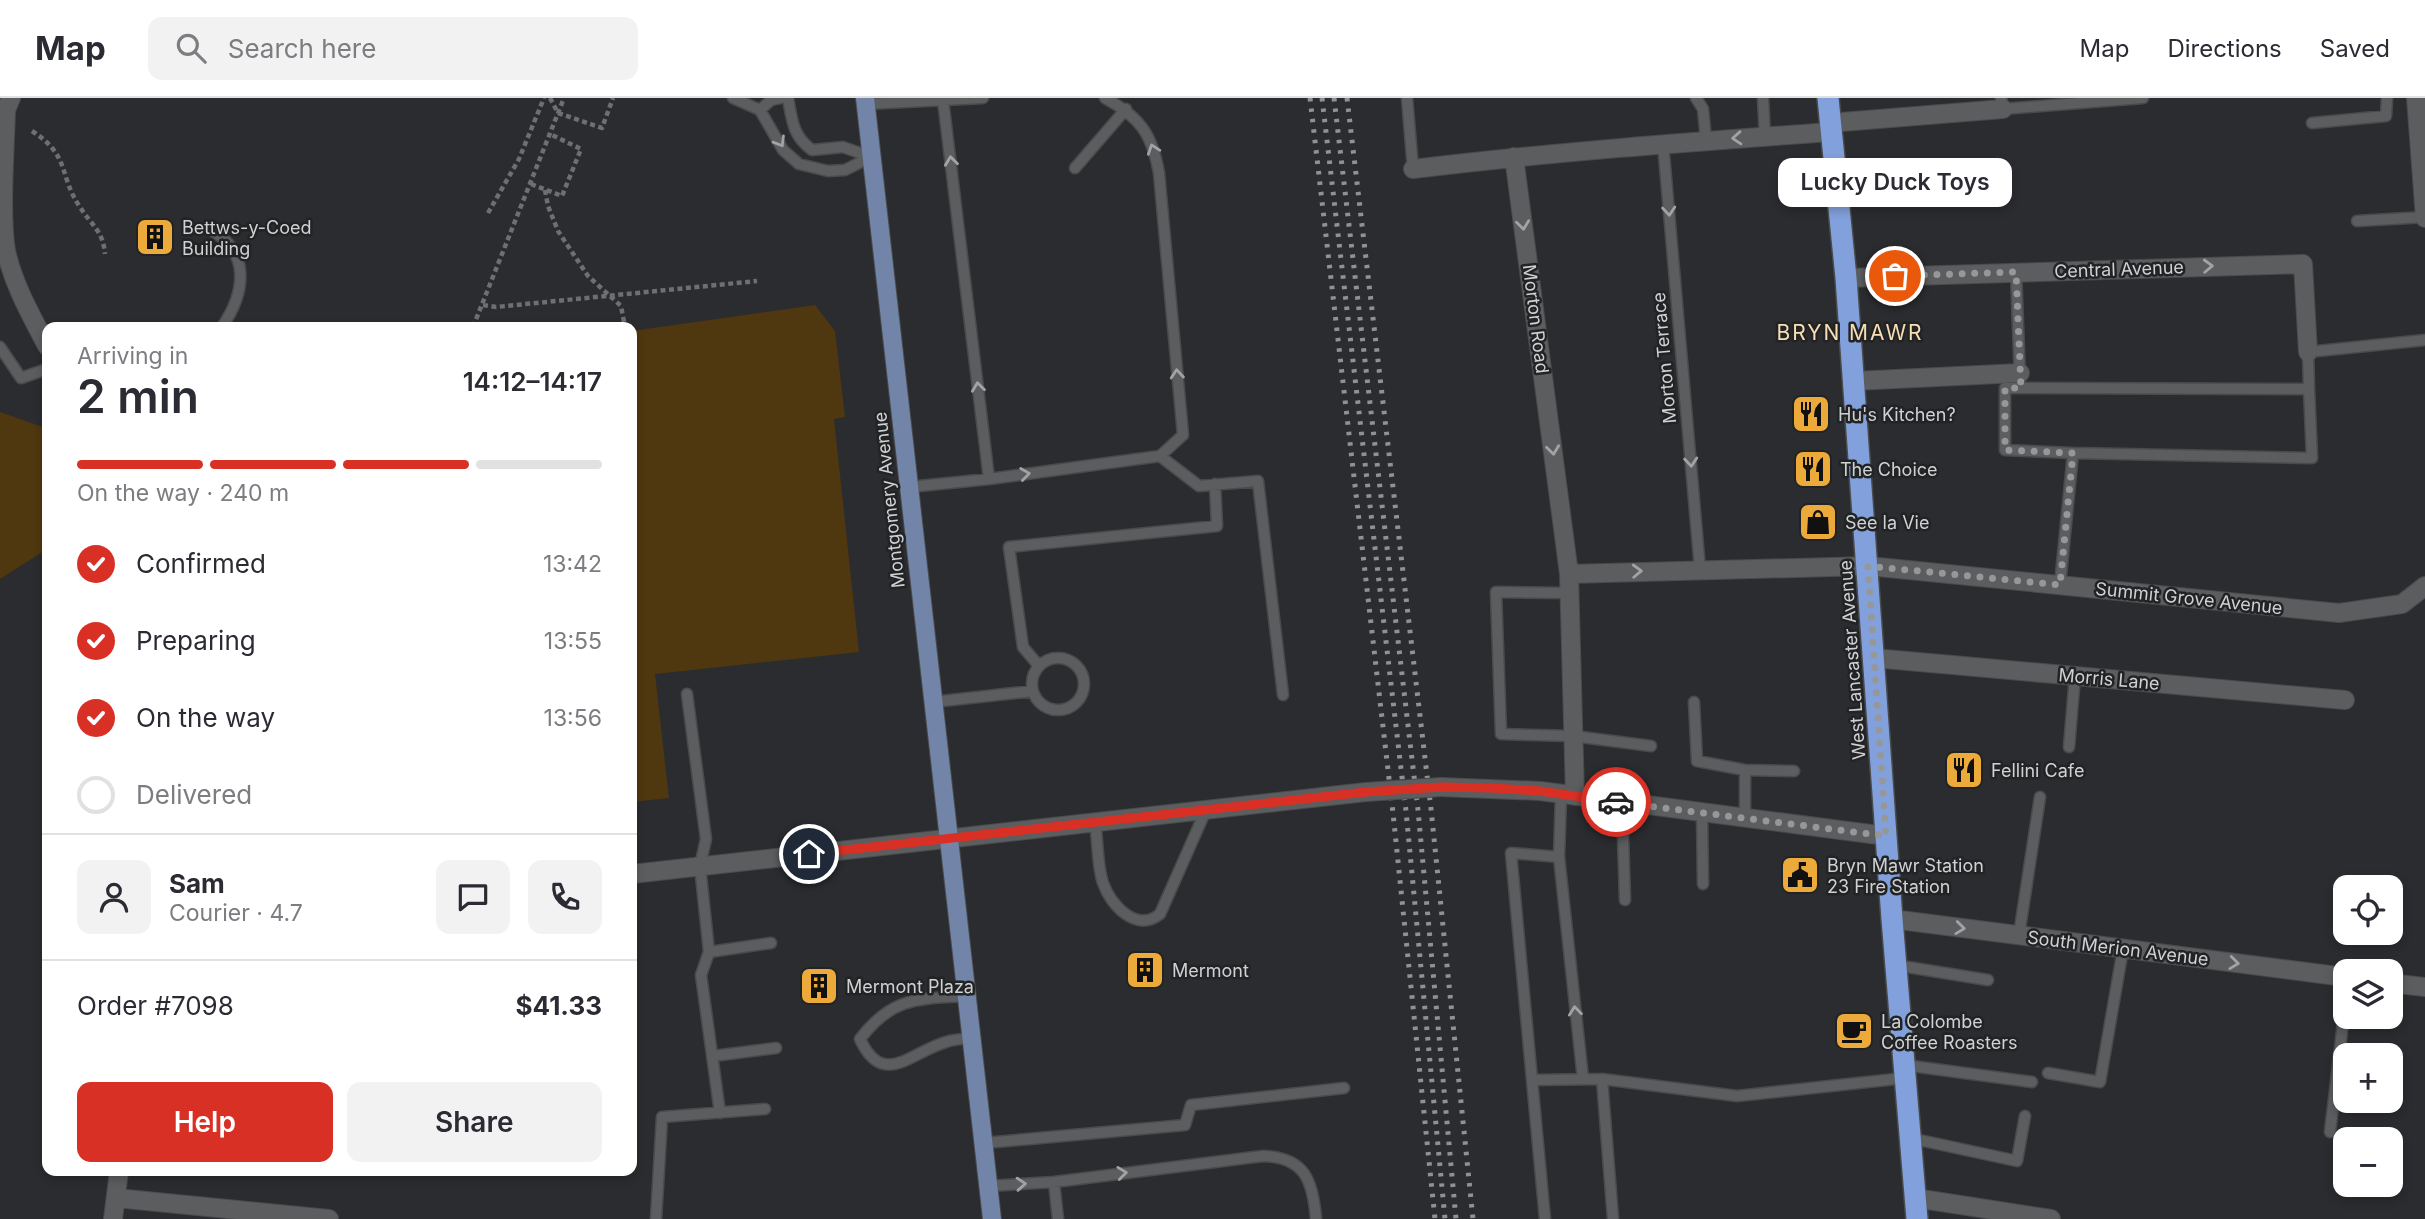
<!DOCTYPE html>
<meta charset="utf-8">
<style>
:root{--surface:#fff;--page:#f2f2f3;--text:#2b2b33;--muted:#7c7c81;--line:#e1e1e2;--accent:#d93025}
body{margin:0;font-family:Inter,sans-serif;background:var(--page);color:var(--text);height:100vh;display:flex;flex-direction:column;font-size:26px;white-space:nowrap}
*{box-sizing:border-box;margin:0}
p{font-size:23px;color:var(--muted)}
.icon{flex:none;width:38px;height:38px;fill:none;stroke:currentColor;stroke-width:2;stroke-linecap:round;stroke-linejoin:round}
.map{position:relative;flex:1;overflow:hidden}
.details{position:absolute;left:42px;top:224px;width:595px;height:854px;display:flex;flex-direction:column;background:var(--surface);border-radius:14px;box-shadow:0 4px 10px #0003}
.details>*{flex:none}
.controls{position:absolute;left:2333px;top:777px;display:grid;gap:14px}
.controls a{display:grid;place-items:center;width:70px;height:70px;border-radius:14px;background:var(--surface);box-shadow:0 4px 10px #0003;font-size:35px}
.pin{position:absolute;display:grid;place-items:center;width:60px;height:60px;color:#fff;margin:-30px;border:4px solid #fff;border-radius:50%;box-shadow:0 2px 7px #0007}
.courier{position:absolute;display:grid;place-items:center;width:70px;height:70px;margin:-35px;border:5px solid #d93025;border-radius:50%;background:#fff;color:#222;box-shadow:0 2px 9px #0007}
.bubble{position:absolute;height:49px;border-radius:14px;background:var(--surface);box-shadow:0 4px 10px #0003;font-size:23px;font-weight:600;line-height:49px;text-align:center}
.headline em{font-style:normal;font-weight:600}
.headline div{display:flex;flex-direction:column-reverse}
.headline{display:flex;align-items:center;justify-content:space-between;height:119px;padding:0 35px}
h1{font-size:46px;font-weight:600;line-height:52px}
.bar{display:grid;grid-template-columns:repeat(4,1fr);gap:10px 7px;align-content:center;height:84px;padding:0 35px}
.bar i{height:9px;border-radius:5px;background:var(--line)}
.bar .on{background:var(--accent)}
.bar p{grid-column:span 4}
.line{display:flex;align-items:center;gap:18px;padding:0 35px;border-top:2px solid var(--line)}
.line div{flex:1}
.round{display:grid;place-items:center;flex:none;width:74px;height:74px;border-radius:14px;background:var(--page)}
ol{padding:0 35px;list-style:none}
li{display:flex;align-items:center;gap:21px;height:77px}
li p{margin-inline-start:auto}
li .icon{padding:7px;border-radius:50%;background:var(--accent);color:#fff;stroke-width:4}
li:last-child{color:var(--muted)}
li i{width:38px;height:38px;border:4px solid var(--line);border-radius:50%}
.primary-button{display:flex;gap:14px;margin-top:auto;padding:14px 35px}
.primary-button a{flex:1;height:80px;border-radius:14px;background:var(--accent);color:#fff;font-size:28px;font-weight:600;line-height:80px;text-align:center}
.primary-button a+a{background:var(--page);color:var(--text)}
header{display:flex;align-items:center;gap:42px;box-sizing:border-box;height:98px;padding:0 35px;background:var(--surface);border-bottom:2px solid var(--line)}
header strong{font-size:33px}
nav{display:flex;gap:38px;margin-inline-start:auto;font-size:24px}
.search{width:490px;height:63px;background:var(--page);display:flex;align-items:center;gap:18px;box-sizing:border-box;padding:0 24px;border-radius:14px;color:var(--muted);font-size:26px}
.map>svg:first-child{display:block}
.green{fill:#4f370f}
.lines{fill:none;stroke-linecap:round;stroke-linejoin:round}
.lane-casing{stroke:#494a4b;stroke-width:13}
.street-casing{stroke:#494a4b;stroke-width:20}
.primary-casing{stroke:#494a4b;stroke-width:20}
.highway-casing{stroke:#494a4b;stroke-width:24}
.path{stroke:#6e6f71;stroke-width:4.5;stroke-dasharray:5 3.5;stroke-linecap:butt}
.lane{stroke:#5b5d5f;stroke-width:10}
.street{stroke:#5b5d5f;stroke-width:18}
.primary{stroke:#7285a9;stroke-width:18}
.highway{stroke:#82a0db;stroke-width:21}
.rail{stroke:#909193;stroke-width:5;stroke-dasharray:3.5 7;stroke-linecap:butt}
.street-bridge-casing{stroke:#494a4b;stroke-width:20;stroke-linecap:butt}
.street-bridge{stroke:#5b5d5f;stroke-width:18}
.oneway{stroke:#a1a3a4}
.done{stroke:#969799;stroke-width:7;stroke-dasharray:0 12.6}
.route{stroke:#d93025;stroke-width:9}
.labels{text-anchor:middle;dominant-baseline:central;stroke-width:5;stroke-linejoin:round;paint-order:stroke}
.poi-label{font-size:18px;fill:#d0d1d2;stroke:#222325;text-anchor:start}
.street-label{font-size:18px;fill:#d0d1d2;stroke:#222325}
.quarter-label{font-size:21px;letter-spacing:2px;fill:#f8ddb5;stroke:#222325}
</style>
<header>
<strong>Map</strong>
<div class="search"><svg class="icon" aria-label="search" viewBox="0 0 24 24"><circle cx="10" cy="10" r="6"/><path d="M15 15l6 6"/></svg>Search here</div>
<nav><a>Map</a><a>Directions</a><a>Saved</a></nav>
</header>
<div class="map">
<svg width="2425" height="1121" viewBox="0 0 2425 1121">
<rect width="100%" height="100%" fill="#2b2c2f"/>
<!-- green -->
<path class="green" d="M815 207 835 233 845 319 834 321 859 554 655 576 669 700 632 704V233Z
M0 314 43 329 47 361V451L0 481Z"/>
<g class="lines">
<defs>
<path id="lane" d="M733 0 760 12 783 52 799 66 828 73 845 72 871 59
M788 0C792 23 793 38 812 52L843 49 871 59
M1407 0 1413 71
M1696 0 1703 11 1706 42
M1763 0 1765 39
M2001 0 2003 11 2143 0
M943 2 989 381
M866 6 983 0
M760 12 771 2 781 0
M2312 25 2386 18 2387 0
M1663 45 1700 471
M1075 70 1126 11
M2357 123 2425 119
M209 131C251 153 246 194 222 229
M2016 174 2020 281
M0 249 21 280 47 271
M2073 355 2312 360 2309 291
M1160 358 1199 388 1258 383 1283 597
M909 389 989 381 1160 358 1183 337 1159 75C1152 36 1140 19 1105 0
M2060 487 2073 355 2005 352V290L2309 291 2308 254 2425 242
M1570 495 1496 494 1501 636 1573 638 1651 648
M1032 586a26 26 0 1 1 52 0a26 26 0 1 1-52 0Z
M1039 568 1023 549 1009 449 1217 428 1215 386
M687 596 706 741 700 768 709 854
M933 604 1033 593
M1694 604 1697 663 1745 672
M2069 649 2075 578
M1622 705 1625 802
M1702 715 1703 786
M1745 720V672L1794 673
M1095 724C1098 743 1097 767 1103 785 1111 808 1137 835 1160 816L1206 712
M1559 759 1583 981
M2019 837 2040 699
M1895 867 1988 882
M967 898C917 901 892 899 860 941 883 991 911 954 946 944 954 941 964 941 973 940
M713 958 776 950
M1904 967 2032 984
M2048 975 2100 984 2123 851
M1532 982 1511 755 1559 759 1561 697
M720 1015 701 877 709 854 771 845
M2330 1034 2345 908
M1910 1040 2017 1063 2025 1018
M984 1045 1185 1027 1191 1007 1344 990
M1054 1084 1058 1121
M988 1088 1054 1084 1263 1058C1305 1059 1313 1083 1316 1121
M656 1121 662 1019 765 1011
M1545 1121 1532 982 1602 981
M1613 1121 1602 981 1737 998 1905 980"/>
<path id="street" d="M11 0 6 12C5 52 0 115 6 153 14 188 31 217 47 248
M2416 0 2425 120
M1829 25 2003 11
M1514 59 1569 476 1575 698
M1413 71C1552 54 1690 44 1830 34
M1846 180 2303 166 2308 254
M1854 283 2020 275
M1569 476 1868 468 2339 515 2402 506 2425 488
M1874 560 2345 602
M1441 689 1540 693 1886 738
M632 776 1366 694
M1892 821 2345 879
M2390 885 2425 889
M116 1100 329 1121
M1915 1100 2051 1121
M113 1121 119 1073"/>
<path id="primary" d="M865 0 992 1121"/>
<path id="highway" d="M1828 0 1846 180 1892 821 1917 1121"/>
</defs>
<!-- lane casing -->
<use href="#lane" class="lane-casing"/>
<!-- street casing -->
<use href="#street" class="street-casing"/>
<!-- primary casing -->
<use href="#primary" class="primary-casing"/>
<!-- highway casing -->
<use href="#highway" class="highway-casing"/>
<!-- path -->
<path class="path" d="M550 0 558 15 602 30 613 0
M32 33C71 58 58 77 80 109 91 127 103 132 105 156
M531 86 562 98 581 51 550 36
M545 92 548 108 558 133 588 178 621 208 625 229
M488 115 519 61 544 0
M483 207 496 209 757 183
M473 229 564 0"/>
<!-- lane -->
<use href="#lane" class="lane"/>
<!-- street -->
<use href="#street" class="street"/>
<!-- primary -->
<use href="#primary" class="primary"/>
<!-- highway -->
<use href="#highway" class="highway"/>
<!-- rail -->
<path class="rail" d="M1310 0 1393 715 1435 1121
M1322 0 1406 713 1445 1121
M1334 0 1418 712 1456 1121
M1347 0 1431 711 1473 1121"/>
<defs>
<path id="street-bridge" d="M1366 694 1441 689"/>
</defs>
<!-- street-bridge casing -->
<use href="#street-bridge" class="street-bridge-casing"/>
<!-- street-bridge -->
<use href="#street-bridge" class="street-bridge"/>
</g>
<!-- one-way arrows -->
<defs><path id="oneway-chevron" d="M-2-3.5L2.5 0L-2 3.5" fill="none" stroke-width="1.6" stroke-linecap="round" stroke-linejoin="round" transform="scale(1.75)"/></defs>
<g class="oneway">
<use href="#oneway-chevron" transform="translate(1737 40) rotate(176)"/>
<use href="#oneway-chevron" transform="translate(780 44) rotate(59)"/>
<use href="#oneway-chevron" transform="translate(1153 51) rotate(-109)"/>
<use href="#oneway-chevron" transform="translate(951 63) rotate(-97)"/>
<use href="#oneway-chevron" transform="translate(1669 113) rotate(85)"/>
<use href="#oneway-chevron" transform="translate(1523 127) rotate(83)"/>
<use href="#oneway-chevron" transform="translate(2208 168) rotate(-2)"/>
<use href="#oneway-chevron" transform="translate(1177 276) rotate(-95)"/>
<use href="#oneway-chevron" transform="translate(978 289) rotate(-97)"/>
<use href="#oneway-chevron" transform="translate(1553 352) rotate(83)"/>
<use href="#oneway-chevron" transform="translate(1691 364) rotate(85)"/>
<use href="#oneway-chevron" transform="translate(1025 376) rotate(-8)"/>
<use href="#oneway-chevron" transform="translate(1637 473) rotate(-2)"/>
<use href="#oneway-chevron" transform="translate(1960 830) rotate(7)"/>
<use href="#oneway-chevron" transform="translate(2234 865) rotate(7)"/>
<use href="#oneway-chevron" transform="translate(1575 913) rotate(-96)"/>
<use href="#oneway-chevron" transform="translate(1122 1075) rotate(-7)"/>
<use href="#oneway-chevron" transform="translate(1021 1086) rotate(-4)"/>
</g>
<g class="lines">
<!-- done -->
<path class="done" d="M1616 704 1886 738 1868 468 2060 487 2073 355 2005 352V290H2021L2016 174 1895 178"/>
<!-- route -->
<path class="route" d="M809 756 1366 694 1441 689 1492 690 1540 693 1616 704"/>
</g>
<!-- icons -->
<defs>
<symbol id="building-square" viewBox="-11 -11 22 22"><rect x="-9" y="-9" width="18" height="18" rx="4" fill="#ebaa39" stroke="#222325"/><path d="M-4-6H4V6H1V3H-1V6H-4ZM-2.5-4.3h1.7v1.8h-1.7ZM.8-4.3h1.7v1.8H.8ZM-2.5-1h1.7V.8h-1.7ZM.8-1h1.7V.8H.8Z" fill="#111"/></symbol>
<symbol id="restaurant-square" viewBox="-11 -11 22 22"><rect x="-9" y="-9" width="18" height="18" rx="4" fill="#ebaa39" stroke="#222325"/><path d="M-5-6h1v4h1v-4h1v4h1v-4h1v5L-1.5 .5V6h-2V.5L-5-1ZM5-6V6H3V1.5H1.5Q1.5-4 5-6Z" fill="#111"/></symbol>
<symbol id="shop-square" viewBox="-11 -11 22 22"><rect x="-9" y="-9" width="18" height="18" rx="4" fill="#ebaa39" stroke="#222325"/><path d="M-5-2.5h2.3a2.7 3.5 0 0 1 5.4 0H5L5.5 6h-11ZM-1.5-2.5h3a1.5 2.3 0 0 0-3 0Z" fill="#111"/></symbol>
<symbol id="civic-square" viewBox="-11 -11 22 22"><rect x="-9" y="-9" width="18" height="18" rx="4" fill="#ebaa39" stroke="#222325"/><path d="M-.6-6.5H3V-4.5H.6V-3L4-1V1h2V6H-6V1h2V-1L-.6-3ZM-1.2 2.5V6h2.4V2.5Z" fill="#111"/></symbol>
<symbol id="cafe-square" viewBox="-11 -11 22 22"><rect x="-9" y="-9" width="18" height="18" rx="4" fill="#ebaa39" stroke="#222325"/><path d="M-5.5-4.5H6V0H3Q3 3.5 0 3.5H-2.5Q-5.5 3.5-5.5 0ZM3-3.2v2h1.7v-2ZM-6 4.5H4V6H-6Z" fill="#111"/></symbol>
</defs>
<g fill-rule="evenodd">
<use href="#building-square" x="133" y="117" width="44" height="44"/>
<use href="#restaurant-square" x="1789" y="294" width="44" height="44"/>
<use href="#restaurant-square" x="1791" y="349" width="44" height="44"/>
<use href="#shop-square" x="1796" y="402" width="44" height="44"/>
<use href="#restaurant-square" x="1942" y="650" width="44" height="44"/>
<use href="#civic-square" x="1778" y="755" width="44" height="44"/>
<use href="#building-square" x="1123" y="850" width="44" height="44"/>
<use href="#building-square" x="797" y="866" width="44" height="44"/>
<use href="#cafe-square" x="1832" y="911" width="44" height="44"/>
</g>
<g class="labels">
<!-- poi labels -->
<g class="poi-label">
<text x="182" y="129">Bettws-y-Coed<tspan x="182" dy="21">Building</tspan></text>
<text x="1838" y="316">Hu's Kitchen?</text>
<text x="1840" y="371">The Choice</text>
<text x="1845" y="424">See la Vie</text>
<text x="1991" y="672">Fellini Cafe</text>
<text x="1827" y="767">Bryn Mawr Station<tspan x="1827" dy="21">23 Fire Station</tspan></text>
<text x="1172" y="872">Mermont</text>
<text x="846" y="888">Mermont Plaza</text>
<text x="1881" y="923">La Colombe<tspan x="1881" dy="21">Coffee Roasters</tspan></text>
</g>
<!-- street labels -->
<g class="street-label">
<text transform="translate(2119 171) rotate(-2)">Central Avenue</text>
<text transform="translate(1536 221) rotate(83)">Morton Road</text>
<text transform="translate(1664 260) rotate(-95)">Morton Terrace</text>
<text transform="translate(889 402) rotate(-96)">Montgomery Avenue</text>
<text transform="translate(2189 500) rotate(6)">Summit Grove Avenue</text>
<text transform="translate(1852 562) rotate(-94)">West Lancaster Avenue</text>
<text transform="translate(2109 581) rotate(5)">Morris Lane</text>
<text transform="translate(2118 850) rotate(7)">South Merion Avenue</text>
</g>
<!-- quarter labels -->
<g class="quarter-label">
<text x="1850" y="234">BRYN MAWR</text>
</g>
</g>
</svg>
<div class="controls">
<a><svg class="icon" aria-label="locate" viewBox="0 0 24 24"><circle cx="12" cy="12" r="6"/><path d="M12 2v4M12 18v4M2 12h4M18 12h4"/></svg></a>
<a><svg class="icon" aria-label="layers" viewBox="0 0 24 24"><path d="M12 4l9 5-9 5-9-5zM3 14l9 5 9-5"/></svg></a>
<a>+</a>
<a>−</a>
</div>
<div class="pin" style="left:1895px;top:178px;background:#ea580c"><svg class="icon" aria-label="bag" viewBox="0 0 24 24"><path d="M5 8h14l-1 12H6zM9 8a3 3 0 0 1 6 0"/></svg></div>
<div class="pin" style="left:809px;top:756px;background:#1f2937"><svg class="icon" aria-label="home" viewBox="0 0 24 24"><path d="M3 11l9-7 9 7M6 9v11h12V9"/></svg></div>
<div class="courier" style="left:1616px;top:704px"><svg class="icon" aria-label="car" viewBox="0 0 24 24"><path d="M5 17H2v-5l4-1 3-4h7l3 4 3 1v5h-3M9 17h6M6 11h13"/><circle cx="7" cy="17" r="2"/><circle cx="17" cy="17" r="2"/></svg></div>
<div class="bubble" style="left:1778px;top:60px;width:234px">Lucky Duck Toys</div>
<section class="details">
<div class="headline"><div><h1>2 min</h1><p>Arriving in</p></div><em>14:12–14:17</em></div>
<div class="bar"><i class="on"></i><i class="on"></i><i class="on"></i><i></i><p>On the way · 240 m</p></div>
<ol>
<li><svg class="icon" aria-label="check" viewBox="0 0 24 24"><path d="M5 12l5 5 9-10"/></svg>Confirmed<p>13:42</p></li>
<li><svg class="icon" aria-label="check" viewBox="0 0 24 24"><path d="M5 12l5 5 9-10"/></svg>Preparing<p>13:55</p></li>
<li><svg class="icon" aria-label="check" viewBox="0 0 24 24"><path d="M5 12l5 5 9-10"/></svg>On the way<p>13:56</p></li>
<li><i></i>Delivered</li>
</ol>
<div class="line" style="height:126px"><a class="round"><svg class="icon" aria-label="person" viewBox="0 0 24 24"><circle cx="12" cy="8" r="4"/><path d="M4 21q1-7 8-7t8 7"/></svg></a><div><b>Sam</b><p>Courier · 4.7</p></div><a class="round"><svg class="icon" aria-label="chat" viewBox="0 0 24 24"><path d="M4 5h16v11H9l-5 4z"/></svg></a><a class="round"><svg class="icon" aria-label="phone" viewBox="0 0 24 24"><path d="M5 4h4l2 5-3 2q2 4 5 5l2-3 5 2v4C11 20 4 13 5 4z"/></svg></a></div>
<div class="line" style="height:91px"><div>Order #7098</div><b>$41.33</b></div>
<div class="primary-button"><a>Help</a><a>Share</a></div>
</section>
</div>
